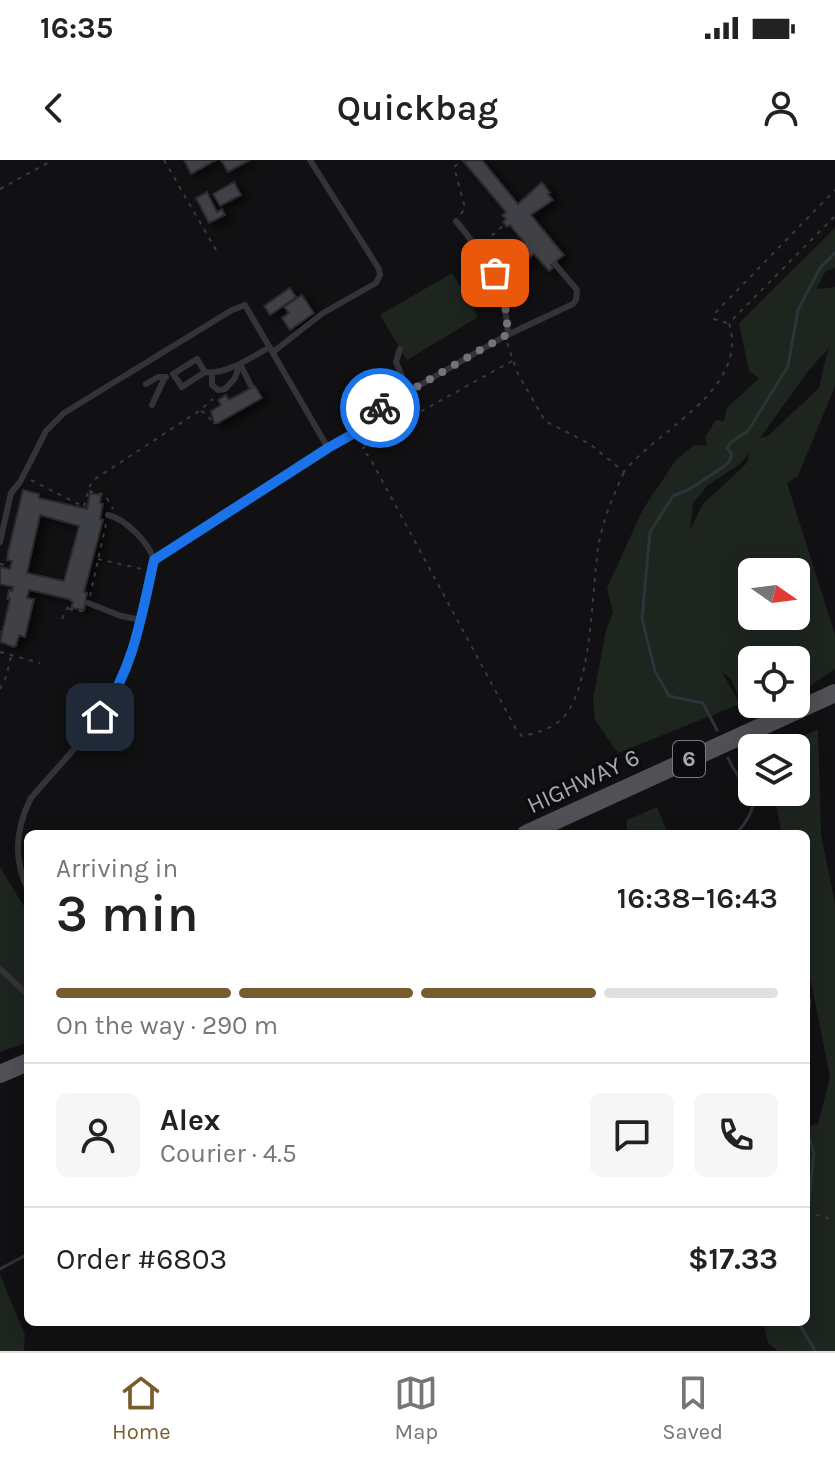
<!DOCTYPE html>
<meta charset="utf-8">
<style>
:root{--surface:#fff;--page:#f6f6f6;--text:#222;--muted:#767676;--line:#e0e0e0;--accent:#775c2e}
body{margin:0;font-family:Karla,sans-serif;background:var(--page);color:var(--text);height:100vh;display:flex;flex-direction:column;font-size:30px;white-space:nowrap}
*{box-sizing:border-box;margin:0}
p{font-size:26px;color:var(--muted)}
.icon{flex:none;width:44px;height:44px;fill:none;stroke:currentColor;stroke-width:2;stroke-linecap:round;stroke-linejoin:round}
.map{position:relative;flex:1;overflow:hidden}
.details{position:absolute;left:24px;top:670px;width:786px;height:496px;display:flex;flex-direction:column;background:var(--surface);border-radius:12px;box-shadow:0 4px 20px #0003}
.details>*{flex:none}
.needle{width:52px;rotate:104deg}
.controls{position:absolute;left:738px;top:398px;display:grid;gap:16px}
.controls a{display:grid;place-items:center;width:72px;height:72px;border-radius:12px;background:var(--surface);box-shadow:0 4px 20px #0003;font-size:40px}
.pin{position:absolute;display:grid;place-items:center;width:68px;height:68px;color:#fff;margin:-34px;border-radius:16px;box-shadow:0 4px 12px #0006}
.courier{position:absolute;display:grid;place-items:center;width:80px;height:80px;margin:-40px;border:6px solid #1a73e8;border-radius:50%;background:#fff;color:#222;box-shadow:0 2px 10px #0007}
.headline em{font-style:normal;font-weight:600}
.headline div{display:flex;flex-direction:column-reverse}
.headline{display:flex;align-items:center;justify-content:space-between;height:136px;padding:0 32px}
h1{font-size:52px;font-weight:600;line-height:60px}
.bar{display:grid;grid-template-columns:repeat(4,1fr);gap:12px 8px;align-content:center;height:96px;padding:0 32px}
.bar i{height:10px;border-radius:6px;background:var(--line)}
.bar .active{background:var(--accent)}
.bar p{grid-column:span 4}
.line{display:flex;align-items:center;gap:20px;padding:0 32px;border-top:2px solid var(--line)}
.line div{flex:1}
.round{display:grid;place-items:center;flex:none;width:84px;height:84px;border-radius:12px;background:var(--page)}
.status{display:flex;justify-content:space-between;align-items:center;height:56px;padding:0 40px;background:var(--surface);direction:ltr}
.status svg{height:22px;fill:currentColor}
header{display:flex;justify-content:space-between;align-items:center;height:104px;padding:0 32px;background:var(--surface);font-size:36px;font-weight:600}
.tabs{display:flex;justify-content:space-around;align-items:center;height:112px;border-top:2px solid var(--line);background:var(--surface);font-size:22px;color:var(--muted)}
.tabs a{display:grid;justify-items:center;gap:4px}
.tabs .active{color:var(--accent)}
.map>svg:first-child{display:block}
.green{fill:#1e251f;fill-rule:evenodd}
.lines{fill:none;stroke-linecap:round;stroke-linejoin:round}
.stream{stroke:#2c343a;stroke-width:3}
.building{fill:#404146;stroke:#2c2c2e;stroke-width:2;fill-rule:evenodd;filter:url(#shadow)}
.path{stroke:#393a3e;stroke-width:2;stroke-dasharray:4 6;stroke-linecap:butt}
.service{stroke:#333437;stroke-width:6}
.primary{stroke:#4f5156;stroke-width:18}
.done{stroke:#71747a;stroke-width:8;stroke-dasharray:0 14.4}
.route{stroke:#1a73e8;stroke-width:10}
.labels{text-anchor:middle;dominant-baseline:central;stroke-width:6;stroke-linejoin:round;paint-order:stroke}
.shield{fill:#0c0c0e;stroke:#767a81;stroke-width:2}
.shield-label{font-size:22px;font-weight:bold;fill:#a4a9b2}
.street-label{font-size:24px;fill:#a4a9b2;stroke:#0c0c0e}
</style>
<div class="status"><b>16:35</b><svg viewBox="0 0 49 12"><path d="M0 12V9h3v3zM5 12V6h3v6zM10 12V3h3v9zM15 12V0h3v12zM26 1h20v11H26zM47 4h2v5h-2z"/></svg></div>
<header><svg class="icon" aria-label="back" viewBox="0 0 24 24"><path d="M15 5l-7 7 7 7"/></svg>Quickbag<svg class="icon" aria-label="person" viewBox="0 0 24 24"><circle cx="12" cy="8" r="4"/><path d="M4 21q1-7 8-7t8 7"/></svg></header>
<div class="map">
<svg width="835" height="1191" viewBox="0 0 835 1191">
<defs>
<filter id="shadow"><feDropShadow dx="6" dy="3.5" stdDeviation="4" flood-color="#0009"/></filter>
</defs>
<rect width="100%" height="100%" fill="#111113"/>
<!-- green -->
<path class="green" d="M835 68V108L826 111 816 129 835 127V226L798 316 787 323 835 475V509L796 535V500H752V544H774L746 555 731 519 722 512 740 544 618 593 595 560 593 539 606 470 613 452 607 428 643 349 676 300 694 285 707 286 705 277 716 260 724 261 727 248 759 218 749 211 739 163ZM828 189 819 228 768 276 760 278 808 211ZM749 293 747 303 703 344 690 370 693 343 708 325 740 304ZM752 412H796V456H752Z
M452 113 478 157 407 200 380 155Z
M818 569 821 674 835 744V1191H778L768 1183 763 1162H806V967L818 964 830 917 806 797V674H782L773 632H796V588H777Z
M657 647 668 674H627V660Z
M0 707 28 753V882L0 892Z
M0 1115 25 1175 24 1191H0Z"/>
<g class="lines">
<!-- stream -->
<path class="stream" d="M717 570 703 543 669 536 655 511 642 459 650 372 673 336 690 329 720 309 729 302 732 294 727 288 731 282 748 271 788 206 798 150 820 108 835 93
M728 598C743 633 771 634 736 674
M806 834 810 840 806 876
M806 925V970L814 993 806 1070
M0 1109 28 1094
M798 1162 815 1191"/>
</g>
<!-- building -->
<path class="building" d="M184 0H216L191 14Z
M221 0H250L228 12Z
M482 0 518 44 542 22 550 33 548 34 553 40 531 55 564 95 551 105 553 108 549 111 534 94 521 105 522 107 515 110 517 113 510 119 512 122 508 125 491 106 524 82 510 65 507 67 503 62 506 59 502 55 506 52 463 1Z
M234 22 241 35 220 46 213 34Z
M207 32 217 52 222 49 225 55 209 63 196 38Z
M290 128 296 137 270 155 264 146Z
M302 135 314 153 290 170 282 158 289 153 284 147Z
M255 226 262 238 218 263H214L211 251 221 245 218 240 226 235 229 240Z
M23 330 39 334V338L87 349 90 333 101 335 100 343 103 344 100 359 103 360 84 432 87 433 84 450 71 448 73 442 68 439 29 430 27 438 34 439 25 477 19 475 16 486 13 487 0 482 10 439H7L9 430 12 431 13 427 0 424V407L10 409 12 401 7 400 8 392ZM40 355 79 366 64 421 27 413Z"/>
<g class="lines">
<!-- path -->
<path class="path" d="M164 0 216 90
M0 29 53 0
M461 54 465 48 454 7 462 0
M484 82 504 65
M510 139 513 128 522 121 520 119 512 126 510 124
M727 163 714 159 716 152 835 30
M507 183 518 214 545 261 590 284 624 312C656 270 750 230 729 163L835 56
M512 201 382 273 362 289 370 298 516 569 522 576C539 573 560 566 569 550 592 512 592 432 598 388 602 362 613 336 624 312
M201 251 207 254 213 264 217 263
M31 320 84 347 89 327 95 319 199 251 213 239
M89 331 105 335 113 349
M98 399 142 409
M0 404 10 406
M90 436 106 364
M69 449 85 452V450
M62 459 70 443
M0 472H1
M0 492 40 503
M0 529 6 517 11 497
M806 1052 835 1060"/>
<!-- service -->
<path class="service" d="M456 61C487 99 505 124 508 174
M400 189 396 202 408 231
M273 192 323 153 376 123 380 115 379 109 310 0
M240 204 251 226
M205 212 197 199 173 214 182 227 205 212C224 216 254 196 270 187
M212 213V225L218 230 225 229 235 218 240 204
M146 224 158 217H166
M152 245 165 217
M108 355C126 359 149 383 154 400
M0 382 11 333 20 322 46 271 64 253 232 150 245 145 328 288
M88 443 121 456 141 460
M28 730C13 699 15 669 31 638 66 597 110 555 130 503 142 471 146 434 154 400L328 288 358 271 375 251 505 176 573 144 576 140 577 130 555 104
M0 809 28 835"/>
<!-- primary -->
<path class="primary" d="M526 674 835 533
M0 914 28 902"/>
</g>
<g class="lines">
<!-- done -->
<path class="done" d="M380 248 508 174 505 142 495 113"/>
<!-- route -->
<path class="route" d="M100 557C134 507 141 458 154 400L328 288 358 271 380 248"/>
</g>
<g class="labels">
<!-- shield labels -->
<rect class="shield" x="673" y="581" width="32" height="36" rx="6"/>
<g class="shield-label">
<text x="689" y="599">6</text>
</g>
<!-- street labels -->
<g class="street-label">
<text transform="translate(583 621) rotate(-25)">HIGHWAY 6</text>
</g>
</g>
</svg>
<div class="controls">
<a><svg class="needle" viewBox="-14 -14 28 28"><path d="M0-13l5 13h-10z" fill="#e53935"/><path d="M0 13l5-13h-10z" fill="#767676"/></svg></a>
<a><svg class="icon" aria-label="locate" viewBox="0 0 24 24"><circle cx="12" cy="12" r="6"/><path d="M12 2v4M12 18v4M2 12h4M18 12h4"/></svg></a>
<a><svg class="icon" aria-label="layers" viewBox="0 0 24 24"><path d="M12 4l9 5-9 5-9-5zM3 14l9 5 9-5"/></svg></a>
</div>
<div class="pin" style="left:495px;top:113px;background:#ea580c"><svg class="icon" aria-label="bag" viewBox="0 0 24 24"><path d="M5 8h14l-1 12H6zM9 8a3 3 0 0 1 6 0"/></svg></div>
<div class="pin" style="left:100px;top:557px;background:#1f2937"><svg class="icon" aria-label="home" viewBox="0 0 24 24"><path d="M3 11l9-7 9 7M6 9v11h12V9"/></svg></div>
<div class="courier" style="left:380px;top:248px"><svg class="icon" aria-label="bike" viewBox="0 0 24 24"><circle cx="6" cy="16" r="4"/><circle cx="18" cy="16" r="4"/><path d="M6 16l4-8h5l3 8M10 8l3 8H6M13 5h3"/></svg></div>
<section class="details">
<div class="headline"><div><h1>3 min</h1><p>Arriving in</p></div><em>16:38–16:43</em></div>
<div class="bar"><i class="active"></i><i class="active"></i><i class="active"></i><i></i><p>On the way · 290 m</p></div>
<div class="line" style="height:144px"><a class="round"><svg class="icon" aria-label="person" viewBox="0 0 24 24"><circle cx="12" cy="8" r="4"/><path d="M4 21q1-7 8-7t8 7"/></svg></a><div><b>Alex</b><p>Courier · 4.5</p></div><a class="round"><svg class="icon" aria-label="chat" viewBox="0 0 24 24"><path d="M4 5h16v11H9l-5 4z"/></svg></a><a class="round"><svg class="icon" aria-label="phone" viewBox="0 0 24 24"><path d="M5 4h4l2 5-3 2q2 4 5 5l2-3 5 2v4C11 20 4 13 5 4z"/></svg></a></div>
<div class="line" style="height:104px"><div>Order #6803</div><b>$17.33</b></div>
</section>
</div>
<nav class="tabs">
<a class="active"><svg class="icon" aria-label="home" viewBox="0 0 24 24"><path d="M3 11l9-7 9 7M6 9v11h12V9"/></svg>Home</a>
<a><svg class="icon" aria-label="map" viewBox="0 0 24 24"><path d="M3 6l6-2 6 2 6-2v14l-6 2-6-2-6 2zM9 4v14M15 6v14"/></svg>Map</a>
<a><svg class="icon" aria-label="saved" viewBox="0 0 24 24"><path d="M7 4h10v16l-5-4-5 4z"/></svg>Saved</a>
</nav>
